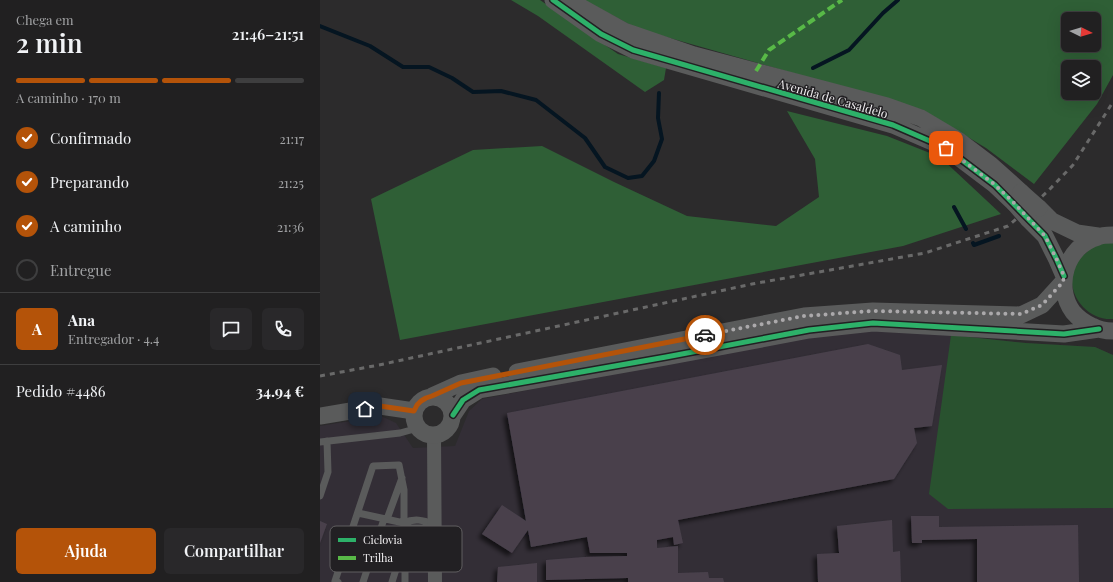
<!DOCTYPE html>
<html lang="pt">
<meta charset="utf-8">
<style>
:root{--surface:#212021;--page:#29282a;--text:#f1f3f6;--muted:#a2a3a5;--line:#3e3e3f;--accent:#b45309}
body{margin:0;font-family:"Playfair Display",serif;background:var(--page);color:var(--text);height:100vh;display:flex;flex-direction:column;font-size:15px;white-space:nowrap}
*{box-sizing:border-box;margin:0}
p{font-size:13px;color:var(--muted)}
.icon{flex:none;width:22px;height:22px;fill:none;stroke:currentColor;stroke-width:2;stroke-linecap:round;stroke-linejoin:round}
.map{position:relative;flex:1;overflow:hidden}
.panel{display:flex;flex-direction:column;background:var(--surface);width:320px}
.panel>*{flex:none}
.needle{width:26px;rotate:95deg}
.buttons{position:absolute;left:741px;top:12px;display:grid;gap:8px}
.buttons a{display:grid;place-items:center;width:40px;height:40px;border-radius:6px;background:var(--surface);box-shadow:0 4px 16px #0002,0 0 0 1px var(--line);font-size:20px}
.pin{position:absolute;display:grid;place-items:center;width:34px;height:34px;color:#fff;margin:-17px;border-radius:8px;box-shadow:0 2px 6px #0006}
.courier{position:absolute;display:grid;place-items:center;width:40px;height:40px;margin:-20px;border:3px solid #b45309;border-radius:50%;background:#fff;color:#222;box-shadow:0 1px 5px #0007}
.summary em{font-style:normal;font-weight:600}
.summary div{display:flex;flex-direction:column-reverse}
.summary{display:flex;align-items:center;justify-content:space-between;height:68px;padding:0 16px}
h1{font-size:26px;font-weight:600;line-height:30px}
.bar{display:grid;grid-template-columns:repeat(4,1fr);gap:6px 4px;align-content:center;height:48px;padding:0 16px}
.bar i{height:5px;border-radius:3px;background:var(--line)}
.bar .current{background:var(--accent)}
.bar p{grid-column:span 4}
.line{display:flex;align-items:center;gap:10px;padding:0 16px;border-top:1px solid var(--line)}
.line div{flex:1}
.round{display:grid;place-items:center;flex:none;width:42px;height:42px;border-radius:6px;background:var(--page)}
ol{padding:0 16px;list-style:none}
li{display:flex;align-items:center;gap:12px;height:44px}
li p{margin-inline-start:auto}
li .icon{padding:4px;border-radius:50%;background:var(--accent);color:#fff;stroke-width:4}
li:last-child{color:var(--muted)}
li i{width:22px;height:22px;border:2px solid var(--line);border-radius:50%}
.primary-button{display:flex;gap:8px;margin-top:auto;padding:8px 16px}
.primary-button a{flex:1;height:46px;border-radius:6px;background:var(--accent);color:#fff;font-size:16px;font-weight:600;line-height:46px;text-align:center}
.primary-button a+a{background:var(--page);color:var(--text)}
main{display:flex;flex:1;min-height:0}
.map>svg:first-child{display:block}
.built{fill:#332e36}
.green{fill:#29522f}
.forest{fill:#2f5f36;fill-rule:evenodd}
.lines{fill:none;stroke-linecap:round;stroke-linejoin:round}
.stream{stroke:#051521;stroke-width:4}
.building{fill:#49414c;filter:url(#shadow)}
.service{stroke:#5a5b5b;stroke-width:7}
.minor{stroke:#5a5b5b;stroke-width:14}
.tertiary{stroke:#5a5b5b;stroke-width:17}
.rail{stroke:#696969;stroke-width:3;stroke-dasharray:5 5;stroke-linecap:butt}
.tertiary-bridge{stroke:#5a5b5b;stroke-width:17}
.quiet{stroke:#58b947;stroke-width:4;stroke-dasharray:8 4;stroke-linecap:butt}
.cycleway-casing{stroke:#222023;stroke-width:8}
.cycleway{stroke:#2db169;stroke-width:5}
.done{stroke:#aba9ab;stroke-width:4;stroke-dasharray:0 7.2}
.route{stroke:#b45309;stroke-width:5}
.labels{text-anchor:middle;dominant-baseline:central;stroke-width:3;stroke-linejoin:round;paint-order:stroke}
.street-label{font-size:12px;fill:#efedef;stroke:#222023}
.key{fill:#222023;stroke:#605e60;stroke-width:1}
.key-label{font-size:11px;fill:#efedef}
</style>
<main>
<section class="panel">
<div class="summary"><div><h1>2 min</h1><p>Chega em</p></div><em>21:46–21:51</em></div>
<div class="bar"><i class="current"></i><i class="current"></i><i class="current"></i><i></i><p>A caminho · 170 m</p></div>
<ol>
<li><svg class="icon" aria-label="check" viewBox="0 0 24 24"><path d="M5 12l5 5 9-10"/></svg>Confirmado<p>21:17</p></li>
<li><svg class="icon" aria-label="check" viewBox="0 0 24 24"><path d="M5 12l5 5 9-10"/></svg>Preparando<p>21:25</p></li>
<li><svg class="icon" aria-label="check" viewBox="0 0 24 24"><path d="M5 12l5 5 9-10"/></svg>A caminho<p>21:36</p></li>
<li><i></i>Entregue</li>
</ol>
<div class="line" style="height:72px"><b class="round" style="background:var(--accent);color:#fff">A</b><div><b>Ana</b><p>Entregador · 4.4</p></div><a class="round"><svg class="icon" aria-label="chat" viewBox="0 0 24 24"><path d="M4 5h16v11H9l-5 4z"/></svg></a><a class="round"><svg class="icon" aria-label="phone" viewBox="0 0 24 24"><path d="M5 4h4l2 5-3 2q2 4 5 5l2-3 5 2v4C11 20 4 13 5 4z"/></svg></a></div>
<div class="line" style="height:52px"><div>Pedido #4486</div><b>34.94 €</b></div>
<div class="primary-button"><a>Ajuda</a><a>Compartilhar</a></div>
</section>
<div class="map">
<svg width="793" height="582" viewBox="0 0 793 582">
<defs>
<filter id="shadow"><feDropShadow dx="-3.5" dy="3.5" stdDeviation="2" flood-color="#0009"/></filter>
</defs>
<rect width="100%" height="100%" fill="#2c2b2c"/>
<!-- built -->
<path class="built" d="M564 330 631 335 706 343 775 347 793 355V582H0V426L61 416 76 423 93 448 135 446 149 411 162 399 494 334Z"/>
<!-- green -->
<path class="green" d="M793 241V319C764 321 741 287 757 261 759 258 763 255 766 253 769 250 773 245 778 243 783 242 788 242 793 241Z
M631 335 706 343 775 347 793 355V508L628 509 609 494Z"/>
<!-- forest -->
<path class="forest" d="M191 0H220L298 54 346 68 344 80 325 92 218 16Z
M264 0H793V75L777 104 714 184 666 148 603 110 318 29ZM748 19H774V45H748ZM748 67H774V93H748Z
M467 111 567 136 620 157 681 214 583 246 80 340 51 199 153 150 222 146 294 182 367 216 456 226 499 197 495 159Z"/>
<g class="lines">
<!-- stream -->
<path class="stream" d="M0 26 50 46 83 67H109L132 78 153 92 181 91 216 100 265 138 285 167 308 178 322 176 334 161 342 139 338 118 339 93
M493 68 529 50 563 13 578 0
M634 207 646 229
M653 243 654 245 679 236"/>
</g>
<!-- building -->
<path class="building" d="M548 344 580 355 582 370 622 365 612 426 594 428 597 443 574 479 358 520 363 543 354 545 353 537 337 540V548L358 546V573L388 572 389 578H403L404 582H308V578L226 580V560L264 557 307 556V553H270L267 537 211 547 208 530 192 553 162 534 182 505 206 521 187 413Z
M591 516H619V527L758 525 759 582H657V539L602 540V543H592Z
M572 520 573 552 580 551 581 582H498L497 554 519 553 517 526Z
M0 521 7 524 0 543Z
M217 563V582H177L178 567Z"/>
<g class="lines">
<!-- service -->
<path class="service" d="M0 442 80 433 98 428
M0 496 8 472 7 441
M38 513 84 523 90 528H103L115 524
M67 519 82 478
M84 523C94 518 103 520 114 524
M18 582 15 581 53 466 79 465 84 490V523L85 541 72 582
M43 582 64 519
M85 582V548"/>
<!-- minor -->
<path class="minor" d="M114 436 115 582"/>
<!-- tertiary -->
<path class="tertiary" d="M233 0 281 34 313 50 573 125 626 148 675 185 694 203
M252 0 259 6 304 31 374 55 567 106 601 118 638 140 671 165 701 192
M719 208 732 221 757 233 778 236
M708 219 725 236 737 260 744 276
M793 235C788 235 782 235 778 237 746 246 734 286 753 312 758 318 765 323 772 326 779 330 785 331 793 331
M197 372 484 316 553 311 701 315 722 305 743 282
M112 396 141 383 173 376
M94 416a19 19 0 1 1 38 0a19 19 0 1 1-38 0Z
M133 415 143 400 159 390 346 357 489 330 553 323 744 334 779 329
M0 416 60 406 94 411"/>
<!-- rail -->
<path class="rail" d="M0 376 59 365 432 284 605 253 688 226 727 192 753 165 793 102"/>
<!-- tertiary-bridge -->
<path class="tertiary-bridge" d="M701 192 719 208
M694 203 708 219"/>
<!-- quiet -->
<path class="quiet" d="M436 71 449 50 522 0"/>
<defs>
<path id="cycleway" d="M233 0 281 34 313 50 573 125 626 148 675 185 725 236 737 260 744 276
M133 415 143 400 159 390 346 357 489 330 553 323 744 334 779 329"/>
</defs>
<!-- cycleway casing -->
<use href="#cycleway" class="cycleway-casing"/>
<!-- cycleway -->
<use href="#cycleway" class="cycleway"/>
</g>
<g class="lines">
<!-- done -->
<path class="done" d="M385 335 484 316 552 311 701 314 722 305 743 282 744 276 737 260 725 236 694 203 674 184 626 148"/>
<!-- route -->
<path class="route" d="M45 409 60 406 94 411 97 405 101 401 106 398 112 396 141 383 385 335"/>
</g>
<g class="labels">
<!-- street labels -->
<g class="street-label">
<text transform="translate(513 98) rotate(16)">Avenida de Casaldelo</text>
</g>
</g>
<!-- legend -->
<rect x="10" y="526" width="132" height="46" rx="6" class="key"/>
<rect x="18" y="538" width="18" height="4" fill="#2db169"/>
<rect x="18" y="556" width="18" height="4" fill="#58b947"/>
<g class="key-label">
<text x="43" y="544">Ciclovia</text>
<text x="43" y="562">Trilha</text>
</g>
</svg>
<div class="buttons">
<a><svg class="needle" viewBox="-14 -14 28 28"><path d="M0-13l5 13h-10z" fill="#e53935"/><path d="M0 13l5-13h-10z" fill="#a2a3a5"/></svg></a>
<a><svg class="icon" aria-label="layers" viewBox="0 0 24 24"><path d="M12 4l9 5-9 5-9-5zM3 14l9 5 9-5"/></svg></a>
</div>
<div class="pin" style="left:626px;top:148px;background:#ea580c"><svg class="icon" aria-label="bag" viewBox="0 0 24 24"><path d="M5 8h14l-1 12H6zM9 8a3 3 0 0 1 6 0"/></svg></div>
<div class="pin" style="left:45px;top:409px;background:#1f2937"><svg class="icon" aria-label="home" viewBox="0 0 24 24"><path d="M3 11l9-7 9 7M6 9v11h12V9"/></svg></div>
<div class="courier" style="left:385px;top:335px"><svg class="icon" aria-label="car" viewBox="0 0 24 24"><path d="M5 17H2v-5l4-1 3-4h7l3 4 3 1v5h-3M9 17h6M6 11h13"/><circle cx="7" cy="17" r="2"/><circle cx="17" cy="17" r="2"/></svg></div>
</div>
</main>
